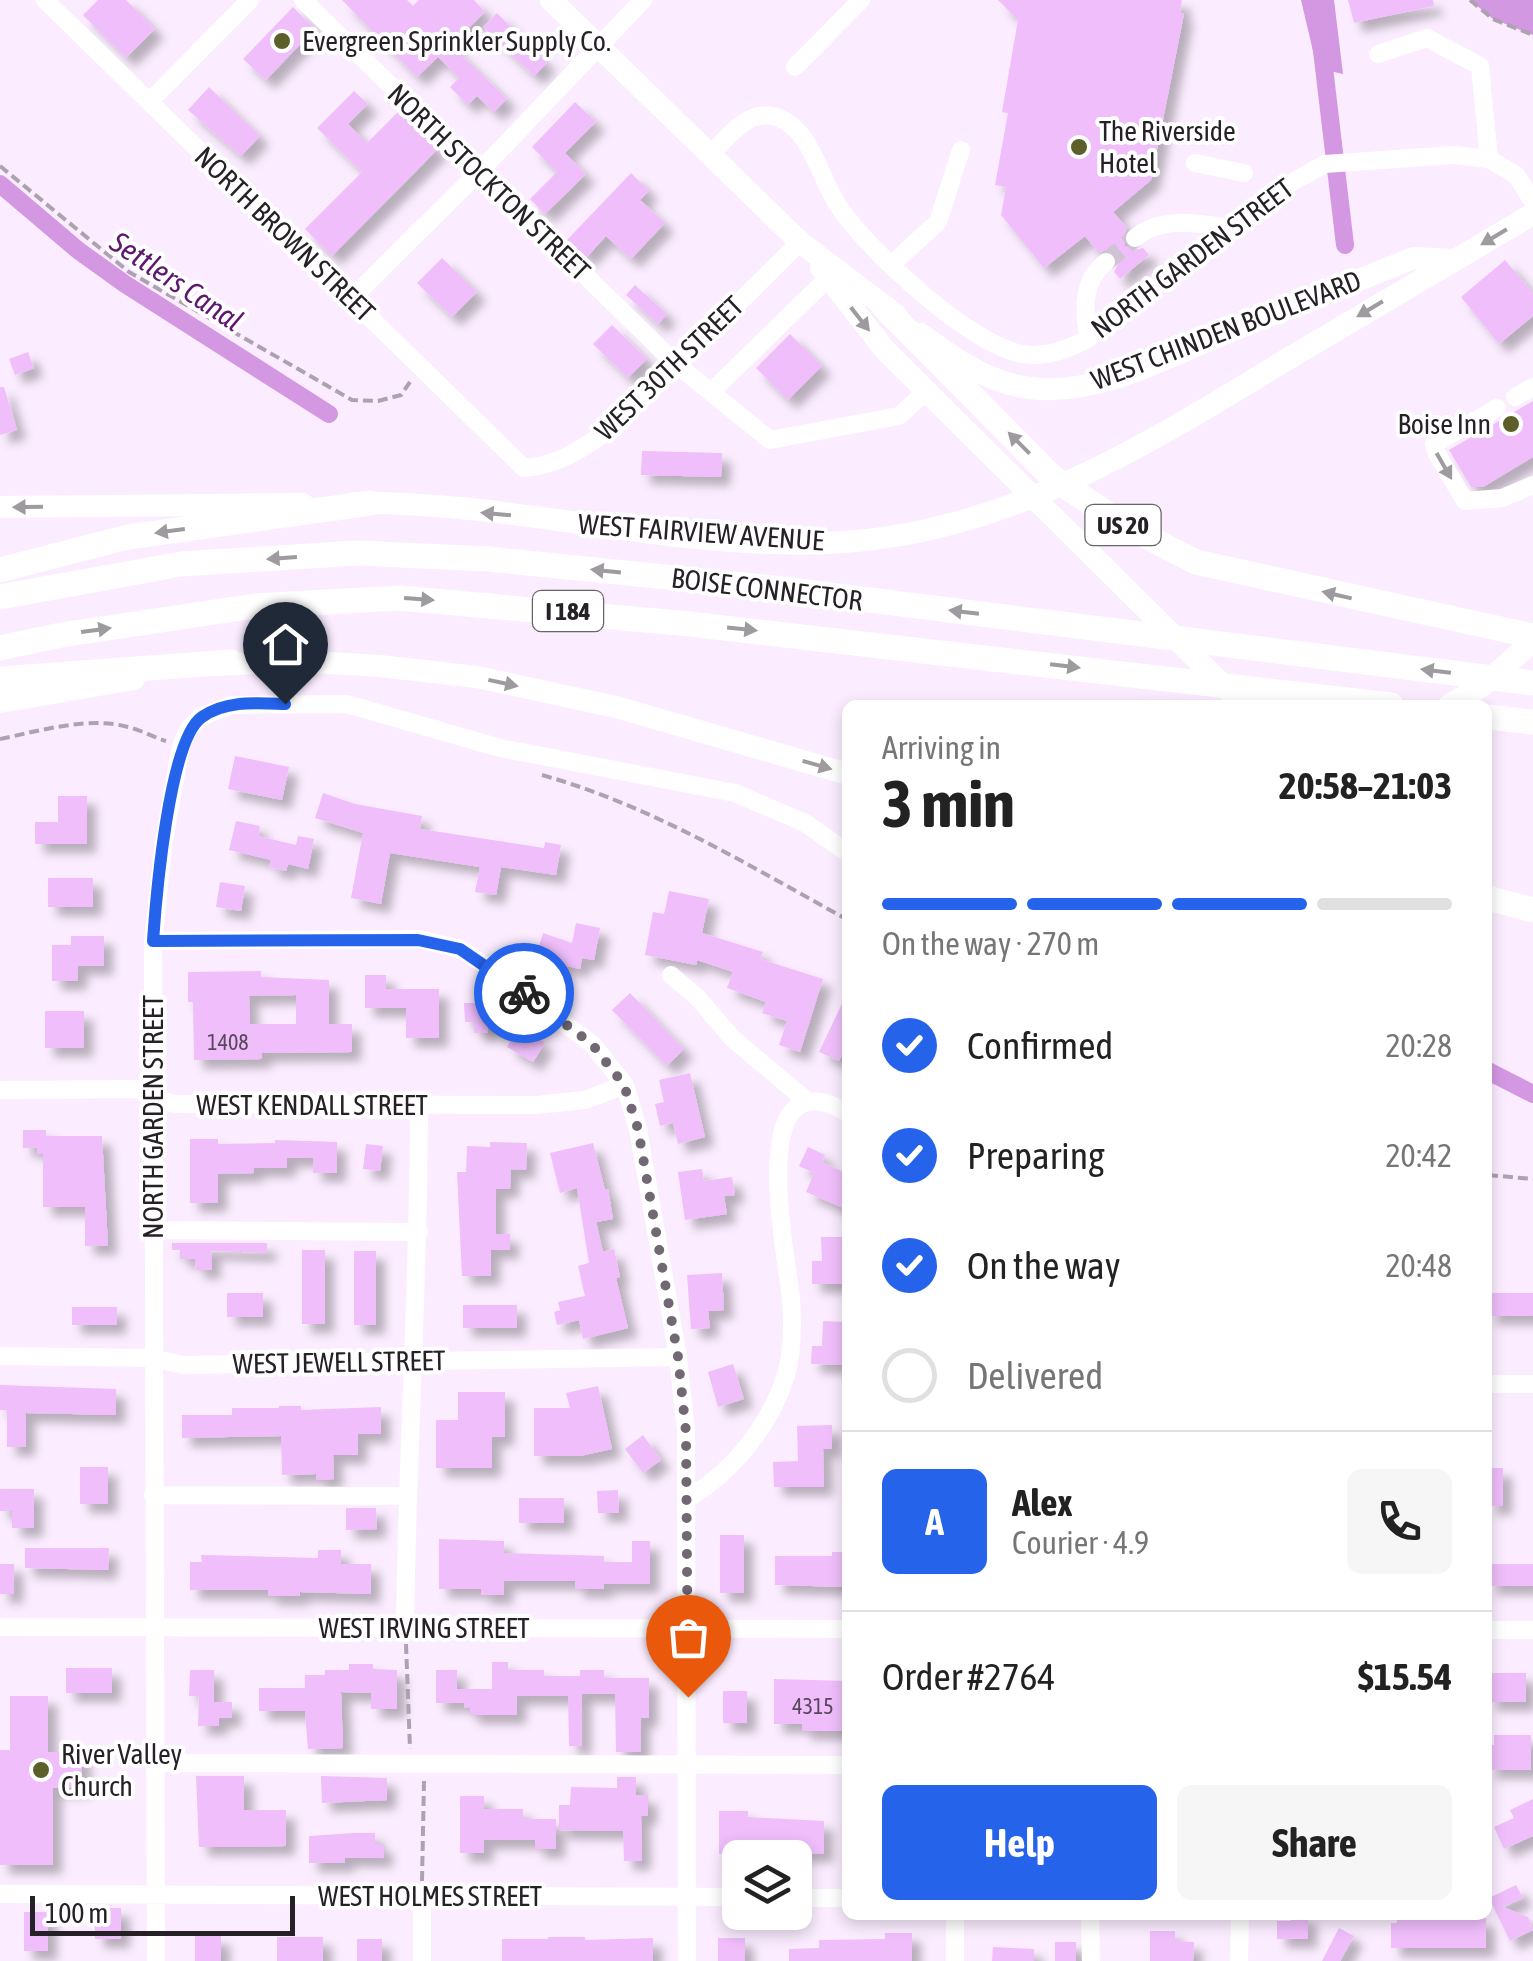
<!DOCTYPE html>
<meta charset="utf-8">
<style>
:root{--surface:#fff;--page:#f6f6f6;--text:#222;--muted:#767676;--line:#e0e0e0;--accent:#2563eb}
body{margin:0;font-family:"Asap Condensed",sans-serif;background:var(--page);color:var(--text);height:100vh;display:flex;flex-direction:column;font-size:38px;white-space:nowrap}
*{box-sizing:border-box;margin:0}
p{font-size:32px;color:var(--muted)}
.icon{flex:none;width:55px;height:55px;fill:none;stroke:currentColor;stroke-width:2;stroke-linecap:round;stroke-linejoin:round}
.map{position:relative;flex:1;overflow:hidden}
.side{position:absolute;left:842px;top:700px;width:650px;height:1220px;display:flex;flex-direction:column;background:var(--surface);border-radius:15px;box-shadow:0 5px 15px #0003}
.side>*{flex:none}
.controls{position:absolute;left:722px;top:1840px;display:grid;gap:20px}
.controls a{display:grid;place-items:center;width:90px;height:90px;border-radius:15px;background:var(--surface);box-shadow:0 5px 15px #0003;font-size:50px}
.scale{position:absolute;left:30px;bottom:25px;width:265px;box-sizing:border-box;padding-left:10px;border:5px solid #262127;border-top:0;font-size:28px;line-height:35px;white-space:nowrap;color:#262127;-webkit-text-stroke:8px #fff;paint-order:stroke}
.pin{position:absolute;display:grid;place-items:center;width:85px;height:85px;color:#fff;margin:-102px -42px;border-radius:50% 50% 50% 0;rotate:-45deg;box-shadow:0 0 10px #0007}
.pin .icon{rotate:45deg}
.courier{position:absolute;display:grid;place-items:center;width:100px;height:100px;margin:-50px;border:8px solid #2563eb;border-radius:50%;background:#fff;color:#222;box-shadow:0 2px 12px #0007}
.summary em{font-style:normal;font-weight:700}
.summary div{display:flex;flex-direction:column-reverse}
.summary{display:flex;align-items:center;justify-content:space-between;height:170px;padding:0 40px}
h1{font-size:65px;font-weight:700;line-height:75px}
.bar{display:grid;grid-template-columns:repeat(4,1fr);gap:15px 10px;align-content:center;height:120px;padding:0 40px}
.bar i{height:12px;border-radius:8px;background:var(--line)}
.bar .on{background:var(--accent)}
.bar p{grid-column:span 4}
.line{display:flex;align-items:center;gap:25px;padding:0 40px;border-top:2px solid var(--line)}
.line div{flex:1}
.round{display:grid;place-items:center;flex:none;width:105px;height:105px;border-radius:15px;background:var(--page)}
ol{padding:0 40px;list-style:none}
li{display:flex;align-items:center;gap:30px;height:110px}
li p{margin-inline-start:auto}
li .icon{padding:10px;border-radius:50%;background:var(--accent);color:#fff;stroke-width:4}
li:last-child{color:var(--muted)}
li i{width:55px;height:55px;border:5px solid var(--line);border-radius:50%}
.primary-button{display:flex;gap:20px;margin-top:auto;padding:20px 40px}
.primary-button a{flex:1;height:115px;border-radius:15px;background:var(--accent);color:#fff;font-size:40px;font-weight:700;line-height:115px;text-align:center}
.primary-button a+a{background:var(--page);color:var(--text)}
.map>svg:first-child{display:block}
.forest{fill:#d398e2}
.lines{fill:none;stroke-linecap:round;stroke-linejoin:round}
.canal{stroke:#d498e3;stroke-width:18}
.building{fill:#efbefb;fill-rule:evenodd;filter:url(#shadow)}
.minor-tunnel{stroke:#d0c4d4;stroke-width:18;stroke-dasharray:18 9;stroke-linecap:butt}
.path{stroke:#ada2b0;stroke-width:4;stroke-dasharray:10 5;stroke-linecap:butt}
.minor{stroke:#fff;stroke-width:18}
.major{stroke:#fff;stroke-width:22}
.highway{stroke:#fff;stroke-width:25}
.oneway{fill:#9d9b9e}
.done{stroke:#716873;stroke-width:10;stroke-dasharray:0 18}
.route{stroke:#2563eb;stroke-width:12}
.poi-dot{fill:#5e5e2b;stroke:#fff;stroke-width:4}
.labels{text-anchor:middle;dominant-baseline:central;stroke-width:8;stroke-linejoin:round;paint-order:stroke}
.number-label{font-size:22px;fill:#58485c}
.shield{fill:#fff;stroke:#676468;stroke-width:2.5}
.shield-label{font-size:25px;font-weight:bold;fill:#262127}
.poi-label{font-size:28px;fill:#262127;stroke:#fff;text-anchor:start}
.street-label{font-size:28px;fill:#262127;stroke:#fff}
.water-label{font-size:30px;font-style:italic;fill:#5f166f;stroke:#fff}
</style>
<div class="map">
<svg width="1533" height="1961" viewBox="0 0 1533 1961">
<defs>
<filter id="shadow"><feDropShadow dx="9" dy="9" stdDeviation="5" flood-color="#0004"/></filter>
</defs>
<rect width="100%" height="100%" fill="#fbedff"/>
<!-- forest -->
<path class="forest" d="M1301 0H1334L1343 74 1317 68Z
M1470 0H1533V35L1493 19Z"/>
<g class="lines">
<!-- canal -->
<path class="canal" d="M1316 0 1345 245
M0 184 79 251 125 284 329 414
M1488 1071 1533 1094"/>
</g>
<!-- building -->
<path class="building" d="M98 0H126L155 29 126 58 83 15Z
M342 0H407L413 6 419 0H474L485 12 451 45 507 99 494 112 477 96 468 105 450 87 459 78 438 57 417 77Z
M998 0H1182L1180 13 1184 14 1151 180 1113 212 1127 228 1123 238 1125 246 1135 250 1143 248 1149 255 1120 279 1114 272 1118 264 1116 254 1108 250 1098 252 1085 236 1044 268 1001 215 1006 187 995 185 1008 113 1002 112 1018 20Z
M1348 0H1433L1434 6 1354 23Z
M293 7 315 29 266 80 243 59Z
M497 13 547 63 534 76 483 27Z
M209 87 260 136 241 156 188 110Z
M354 91 368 104 348 124 367 143 399 111 438 149 332 256 305 229 362 172 317 128Z
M575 102 596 122 565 153 586 174 545 214 530 199 557 172 532 147Z
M631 173 649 191 640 200 665 223 631 259 606 236 586 258 567 240Z
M442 258 477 292 452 317 417 283Z
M1505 260 1533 293V316L1499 344 1461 297Z
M635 285 667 314 658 324 626 295Z
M612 325 647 359 628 378 593 344Z
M790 334 822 366 788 400 756 368Z
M28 352 34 368 15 375 9 359Z
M0 387H4L17 430 0 435Z
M1533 401V457L1483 487H1471L1449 450Z
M642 451 722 453 721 477 641 475Z
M235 756 289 767 282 800 228 789Z
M323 793 355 804 422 816 420 829 544 848 545 842 561 845 556 875 501 867 496 895 475 892 480 867 390 853 381 904 351 898 363 833 315 818Z
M58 796H87V844H35V822H58Z
M236 821 260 826 258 836 296 845 298 836 314 839 308 869 288 864 286 871 269 867 271 860 229 850Z
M48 878H93V907H48Z
M220 882 245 886 241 911 216 907Z
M669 891 709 899 702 933 763 952 760 959 823 979 800 1052 779 1045 787 1021 762 1013 766 1002 727 988 733 972 697 960 696 965 645 955 653 912 664 914Z
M576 923 600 928 594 960 582 958 580 969 535 959 543 933 572 943Z
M71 936H104V966H78V981H52V945H71Z
M261 971V977L329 980V1024H352V1052L262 1053V1059L194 1060 193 1002H188V972ZM296 995V1024H250L249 996Z
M365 975H386V989H439V1038H406V1008H365Z
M848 991V1043L839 1061 819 1052Z
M630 993 684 1049 667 1066 612 1010Z
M464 1003H487L488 1033H474L473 1022H465Z
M45 1011H84V1048H45Z
M519 1027 545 1043 533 1062 507 1047Z
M690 1073 705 1137 678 1144 673 1123 660 1126 655 1104 664 1102 659 1080Z
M23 1130H46V1136H102L108 1246H85V1207H43V1154H37V1148H23Z
M190 1139H218V1144L275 1143V1140L337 1142V1173H313V1158H287V1168H254V1173L218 1174V1203H190Z
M490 1142 527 1143 526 1170 511 1169 510 1189H496V1234H510V1250H491V1276H462L457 1172H466L467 1146 490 1147Z
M593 1143 605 1190 608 1189 613 1219 596 1222 603 1252 614 1249 620 1277 616 1278 628 1328 583 1339 579 1320 557 1325 554 1312 560 1310 558 1302 585 1296 578 1266 589 1263 577 1188 560 1193 550 1153Z
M366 1144 383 1146 380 1171 363 1169Z
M808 1147 825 1155 822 1162 848 1174V1210L806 1192 814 1173 799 1166Z
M702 1169 704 1181 732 1177 735 1195 724 1196 727 1214 685 1220 678 1172Z
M821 1237H848V1284H812V1261H822Z
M172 1243H267V1253L211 1251 212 1270H196L195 1259H180V1250H172Z
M302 1250H325V1324H302Z
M354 1251H376V1325H354Z
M722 1273 724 1310 708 1311 710 1328 691 1329 687 1275Z
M227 1293H263V1317H227Z
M1488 1293H1533V1316H1488Z
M463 1305H517V1328H463Z
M72 1307H117V1325H72Z
M823 1321 845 1322 848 1365 811 1364 812 1346H822Z
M733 1364 744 1399 718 1407 708 1372Z
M0 1385 116 1389V1415L26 1413V1447H7V1410H0Z
M598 1386 612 1449 580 1456H534V1408H570L566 1393Z
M458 1392H505V1437H492V1468H436V1420H458Z
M279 1406H301V1410L381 1407V1434H358V1455H333L334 1479 316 1480V1474L282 1475 281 1436 182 1438V1415H232V1408H279Z
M832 1425V1449H823L824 1487H774L773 1462 798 1461 797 1426Z
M643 1435 661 1460 643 1473 625 1449Z
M80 1467H108V1504H80Z
M1488 1468H1503V1506H1488Z
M0 1489H34V1528H12V1511H0Z
M618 1490 619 1513H598L597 1491Z
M519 1498H564V1523H519Z
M346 1508H376L377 1529 346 1530Z
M720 1535H744V1593H720Z
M439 1539 504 1541V1553L604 1556V1562H632V1541H650V1584H604V1589H575V1581H504V1595H481V1589H439Z
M25 1548H109L108 1570 25 1568Z
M318 1550H341V1564H371V1594L300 1592V1596H268V1590H190V1562H202L201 1555 318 1558Z
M832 1552H848V1587L775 1585V1556H832Z
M0 1564H14V1594H0Z
M1488 1564H1533V1586H1488Z
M492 1662H508V1670H544V1676H580V1670H604V1678H649V1718H641V1752H616L615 1694H582V1746H569L568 1696H517V1715H470V1708H464V1703H436V1670H457V1689H492Z
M349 1664H373V1669L397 1670V1709H371V1693L341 1692 343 1748 308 1749 305 1711H259V1688H305V1675H325V1670H349Z
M66 1668H112V1693H66Z
M190 1670H214V1702H232V1718H219V1726H198L199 1696H189Z
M1488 1673H1526V1702H1488Z
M774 1679 848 1681V1731H802V1724H774Z
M723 1691H747V1723H723Z
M10 1696H48V1752H82V1788H53V1865H0V1750H10Z
M1494 1735H1531V1770H1488V1745H1494Z
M196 1776H244V1810H286V1846L199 1847Z
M321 1776 387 1778V1800L322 1803Z
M617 1777H636V1795H648V1816H641L642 1861H624L623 1831 559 1830V1805H570L571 1787 617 1788Z
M460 1796H484V1809H523V1819H556V1849H535V1840H484V1853H460Z
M1533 1799V1836L1504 1849 1494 1827 1514 1818 1510 1810Z
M719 1811H748V1817L824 1821V1854L748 1851V1854H719Z
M354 1833H375V1844H384V1858H345V1863H309V1836Z
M1516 1885 1523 1898 1503 1907 1528 1917 1533 1930 1510 1941 1489 1898Z
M95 1908H121V1939H95Z
M24 1912H48V1951H24Z
M1291 1915H1308V1939H1277V1921H1291Z
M1397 1915 1486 1918V1948H1391V1923H1397Z
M1339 1928 1354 1936 1340 1961H1322Z
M1150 1931H1175V1941L1194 1942 1193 1961H1150Z
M885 1933H912V1961H789V1949L819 1948V1940L885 1939Z
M195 1936H221V1961H195Z
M277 1937H323V1961H277Z
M548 1937H585V1940L653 1938V1961H502V1939H548Z
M718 1938H745V1961H718Z
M357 1939H382V1961H357Z
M1055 1942H1076V1961H1055Z
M993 1947 1034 1949V1961H992Z"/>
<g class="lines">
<!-- minor-tunnel -->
<path class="minor-tunnel" d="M1106 262 1135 238"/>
<!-- path -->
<path class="path" d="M1470 0 1493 19 1533 35
M0 166 129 272 352 400 378 401 401 395 410 382
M0 739C39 731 89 716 128 727 141 730 153 737 166 741
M542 775C652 806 748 865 848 920
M1488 1175 1533 1179
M406 1644 410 1749
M422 1881 424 1781"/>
<!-- minor -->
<path class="minor" d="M45 0 524 468C561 466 589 444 618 423L800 242
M303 0 676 364 770 440 899 416 926 391
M1378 54 1427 38 1480 66 1489 159
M795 67 861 0
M149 102 250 0
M711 154C727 138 747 110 773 116 811 125 819 178 839 207 869 251 969 344 1022 354 1045 358 1069 349 1089 338L1271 194 1325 164 1454 155 1489 159 1516 175 1533 202
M1195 163 1244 173
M1135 238C1160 216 1198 223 1228 228
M892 264 938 222 961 150
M351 299 479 172 643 0
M1089 338C1083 310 1082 281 1106 262
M711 392 828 278
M1515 397 1533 387
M1497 408 1434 444 1437 454 1465 501 1502 498 1533 485
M153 941 419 939 460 949 494 971 592 1044 625 1085 638 1129 678 1357 686 1432 687 1961
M671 975 698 998 732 1038 807 1101
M0 1090 139 1089 153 1099 175 1104 537 1105 585 1100 625 1085
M152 1230 419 1232
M0 1356 153 1358 183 1365 678 1357
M1488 1384H1533
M153 1495 407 1496
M689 1498C734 1470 770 1426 786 1375 793 1350 793 1324 791 1299 787 1255 742 1051 848 1113
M0 1627 848 1629
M405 1628C407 1454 419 1281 419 1107
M1488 1630H1533
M156 1763 848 1765
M0 1894 740 1897
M422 1896V1961
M795 1898H848
M1090 1915 1091 1961
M156 1961 153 941 164 841 181 746 189 728 200 717 232 705 347 704 500 748 735 793 805 823 848 853
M955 1961V1915
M1239 1961 1240 1915"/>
<!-- major -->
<path class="major" d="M551 0 800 242 896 315
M821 268 885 350 1243 705
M921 334C955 359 988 383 1030 388 1100 397 1172 354 1235 329 1295 305 1354 282 1414 258L1454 260
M355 503C518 501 681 553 844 542 1010 531 1148 444 1286 360 1368 311 1451 263 1533 214
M0 507 303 504
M215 665 295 661 380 666 477 677 616 707 848 774
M0 702 134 679
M1449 705 1481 687 1533 641"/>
<!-- highway -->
<path class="highway" d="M884 307 1053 478 1124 525 1196 562 1533 636
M0 570 128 537 371 503
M0 597 181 564 357 553 488 559 774 588 1533 683
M0 648 61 635 255 606 400 598 690 624 1391 705
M0 679 231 662
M1488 717 1533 722
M1488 898 1533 910"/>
</g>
<!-- one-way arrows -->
<defs><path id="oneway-solid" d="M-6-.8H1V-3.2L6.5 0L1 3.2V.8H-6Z" transform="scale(2.5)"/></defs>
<g class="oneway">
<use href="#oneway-solid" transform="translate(1494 237) rotate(149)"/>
<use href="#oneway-solid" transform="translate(1370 309) rotate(149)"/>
<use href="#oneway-solid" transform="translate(860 319) rotate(52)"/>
<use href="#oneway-solid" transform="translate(1019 443) rotate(-135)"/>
<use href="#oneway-solid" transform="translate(1444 466) rotate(60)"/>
<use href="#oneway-solid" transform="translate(28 507) rotate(179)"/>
<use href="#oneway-solid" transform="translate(496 514) rotate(-175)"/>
<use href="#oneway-solid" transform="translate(170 531) rotate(172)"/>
<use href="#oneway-solid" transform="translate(282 558) rotate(176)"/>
<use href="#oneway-solid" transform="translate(606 571) rotate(-174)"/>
<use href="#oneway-solid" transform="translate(1337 595) rotate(-167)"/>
<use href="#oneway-solid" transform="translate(419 599) rotate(4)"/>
<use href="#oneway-solid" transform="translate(964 612) rotate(-173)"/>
<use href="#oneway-solid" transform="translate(742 629) rotate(6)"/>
<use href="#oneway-solid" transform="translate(96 630) rotate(-8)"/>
<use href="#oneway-solid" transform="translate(1065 666) rotate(7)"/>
<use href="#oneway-solid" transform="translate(1436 671) rotate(-173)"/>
<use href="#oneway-solid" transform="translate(503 683) rotate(12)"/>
<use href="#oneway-solid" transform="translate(817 765) rotate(16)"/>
</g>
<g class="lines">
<!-- done -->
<path class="done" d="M524 993 592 1044 624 1085 638 1129 678 1357 686 1432 688 1697"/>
<!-- route -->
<path class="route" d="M285 704C257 703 226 700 202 717 169 739 156 898 153 941L418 940 460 949 524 993"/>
</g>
<!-- markers -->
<g class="poi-dot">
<circle cx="282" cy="41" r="10"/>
<circle cx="1079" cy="147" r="10"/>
<circle cx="1511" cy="424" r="10"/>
<circle cx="41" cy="1770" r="10"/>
</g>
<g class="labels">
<!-- number labels -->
<g class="number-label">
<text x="228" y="1042">1408</text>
<text x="813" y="1706">4315</text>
</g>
<!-- shield labels -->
<g class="shield">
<rect x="1085.5" y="505" width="75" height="40" rx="8"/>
<rect x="533" y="591" width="70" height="40" rx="8"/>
</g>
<g class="shield-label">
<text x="1123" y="525">US 20</text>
<text x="568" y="611">I 184</text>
</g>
<!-- poi labels -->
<g class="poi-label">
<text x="302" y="41">Evergreen Sprinkler Supply Co.</text>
<text x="1099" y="131">The Riverside<tspan x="1099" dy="32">Hotel</tspan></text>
<text x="1491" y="424" text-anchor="end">Boise Inn</text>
<text x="61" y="1754">River Valley<tspan x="61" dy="32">Church</tspan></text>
</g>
<!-- street labels -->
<g class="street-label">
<text transform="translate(489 182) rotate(44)">NORTH STOCKTON STREET</text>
<text transform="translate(285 234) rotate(44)">NORTH BROWN STREET</text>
<text transform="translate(1192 258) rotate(-37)">NORTH GARDEN STREET</text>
<text transform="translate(1226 330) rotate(-21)">WEST CHINDEN BOULEVARD</text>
<text transform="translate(669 368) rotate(-44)">WEST 30TH STREET</text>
<text transform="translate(701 532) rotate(4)">WEST FAIRVIEW AVENUE</text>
<text transform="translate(767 589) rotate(7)">BOISE CONNECTOR</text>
<text x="312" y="1105">WEST KENDALL STREET</text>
<text transform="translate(153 1117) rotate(-90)">NORTH GARDEN STREET</text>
<text transform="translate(339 1362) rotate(-1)">WEST JEWELL STREET</text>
<text x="424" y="1628">WEST IRVING STREET</text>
<text x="430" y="1896">WEST HOLMES STREET</text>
</g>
<!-- water labels -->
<g class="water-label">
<text transform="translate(177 281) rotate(34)">Settlers Canal</text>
</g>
</g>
</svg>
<div class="controls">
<a><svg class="icon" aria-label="layers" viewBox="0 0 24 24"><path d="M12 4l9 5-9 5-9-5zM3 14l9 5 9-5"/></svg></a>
</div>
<div class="scale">100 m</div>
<div class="pin" style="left:688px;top:1697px;background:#ea580c"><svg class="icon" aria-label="bag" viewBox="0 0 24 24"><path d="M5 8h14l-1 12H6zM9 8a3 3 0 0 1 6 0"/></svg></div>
<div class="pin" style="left:285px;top:704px;background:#1f2937"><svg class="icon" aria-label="home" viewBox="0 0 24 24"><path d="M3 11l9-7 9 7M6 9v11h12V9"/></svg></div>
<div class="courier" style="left:524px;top:993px"><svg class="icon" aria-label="bike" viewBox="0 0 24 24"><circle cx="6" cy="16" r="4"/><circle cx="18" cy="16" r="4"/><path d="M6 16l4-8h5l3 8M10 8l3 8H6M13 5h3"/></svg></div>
<section class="side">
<div class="summary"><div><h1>3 min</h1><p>Arriving in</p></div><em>20:58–21:03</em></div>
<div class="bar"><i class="on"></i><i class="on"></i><i class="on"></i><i></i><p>On the way · 270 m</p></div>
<ol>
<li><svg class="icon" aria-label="check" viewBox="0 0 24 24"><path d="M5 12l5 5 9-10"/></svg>Confirmed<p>20:28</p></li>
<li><svg class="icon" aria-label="check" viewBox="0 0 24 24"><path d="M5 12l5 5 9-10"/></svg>Preparing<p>20:42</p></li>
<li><svg class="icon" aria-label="check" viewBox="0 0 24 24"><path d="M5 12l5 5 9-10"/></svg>On the way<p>20:48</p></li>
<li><i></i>Delivered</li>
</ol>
<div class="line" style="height:180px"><b class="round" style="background:var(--accent);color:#fff">A</b><div><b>Alex</b><p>Courier · 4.9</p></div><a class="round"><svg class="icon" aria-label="phone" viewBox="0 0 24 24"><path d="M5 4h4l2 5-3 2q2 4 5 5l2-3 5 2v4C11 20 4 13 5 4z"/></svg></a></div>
<div class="line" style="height:130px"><div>Order #2764</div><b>$15.54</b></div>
<div class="primary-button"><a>Help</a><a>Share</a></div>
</section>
</div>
